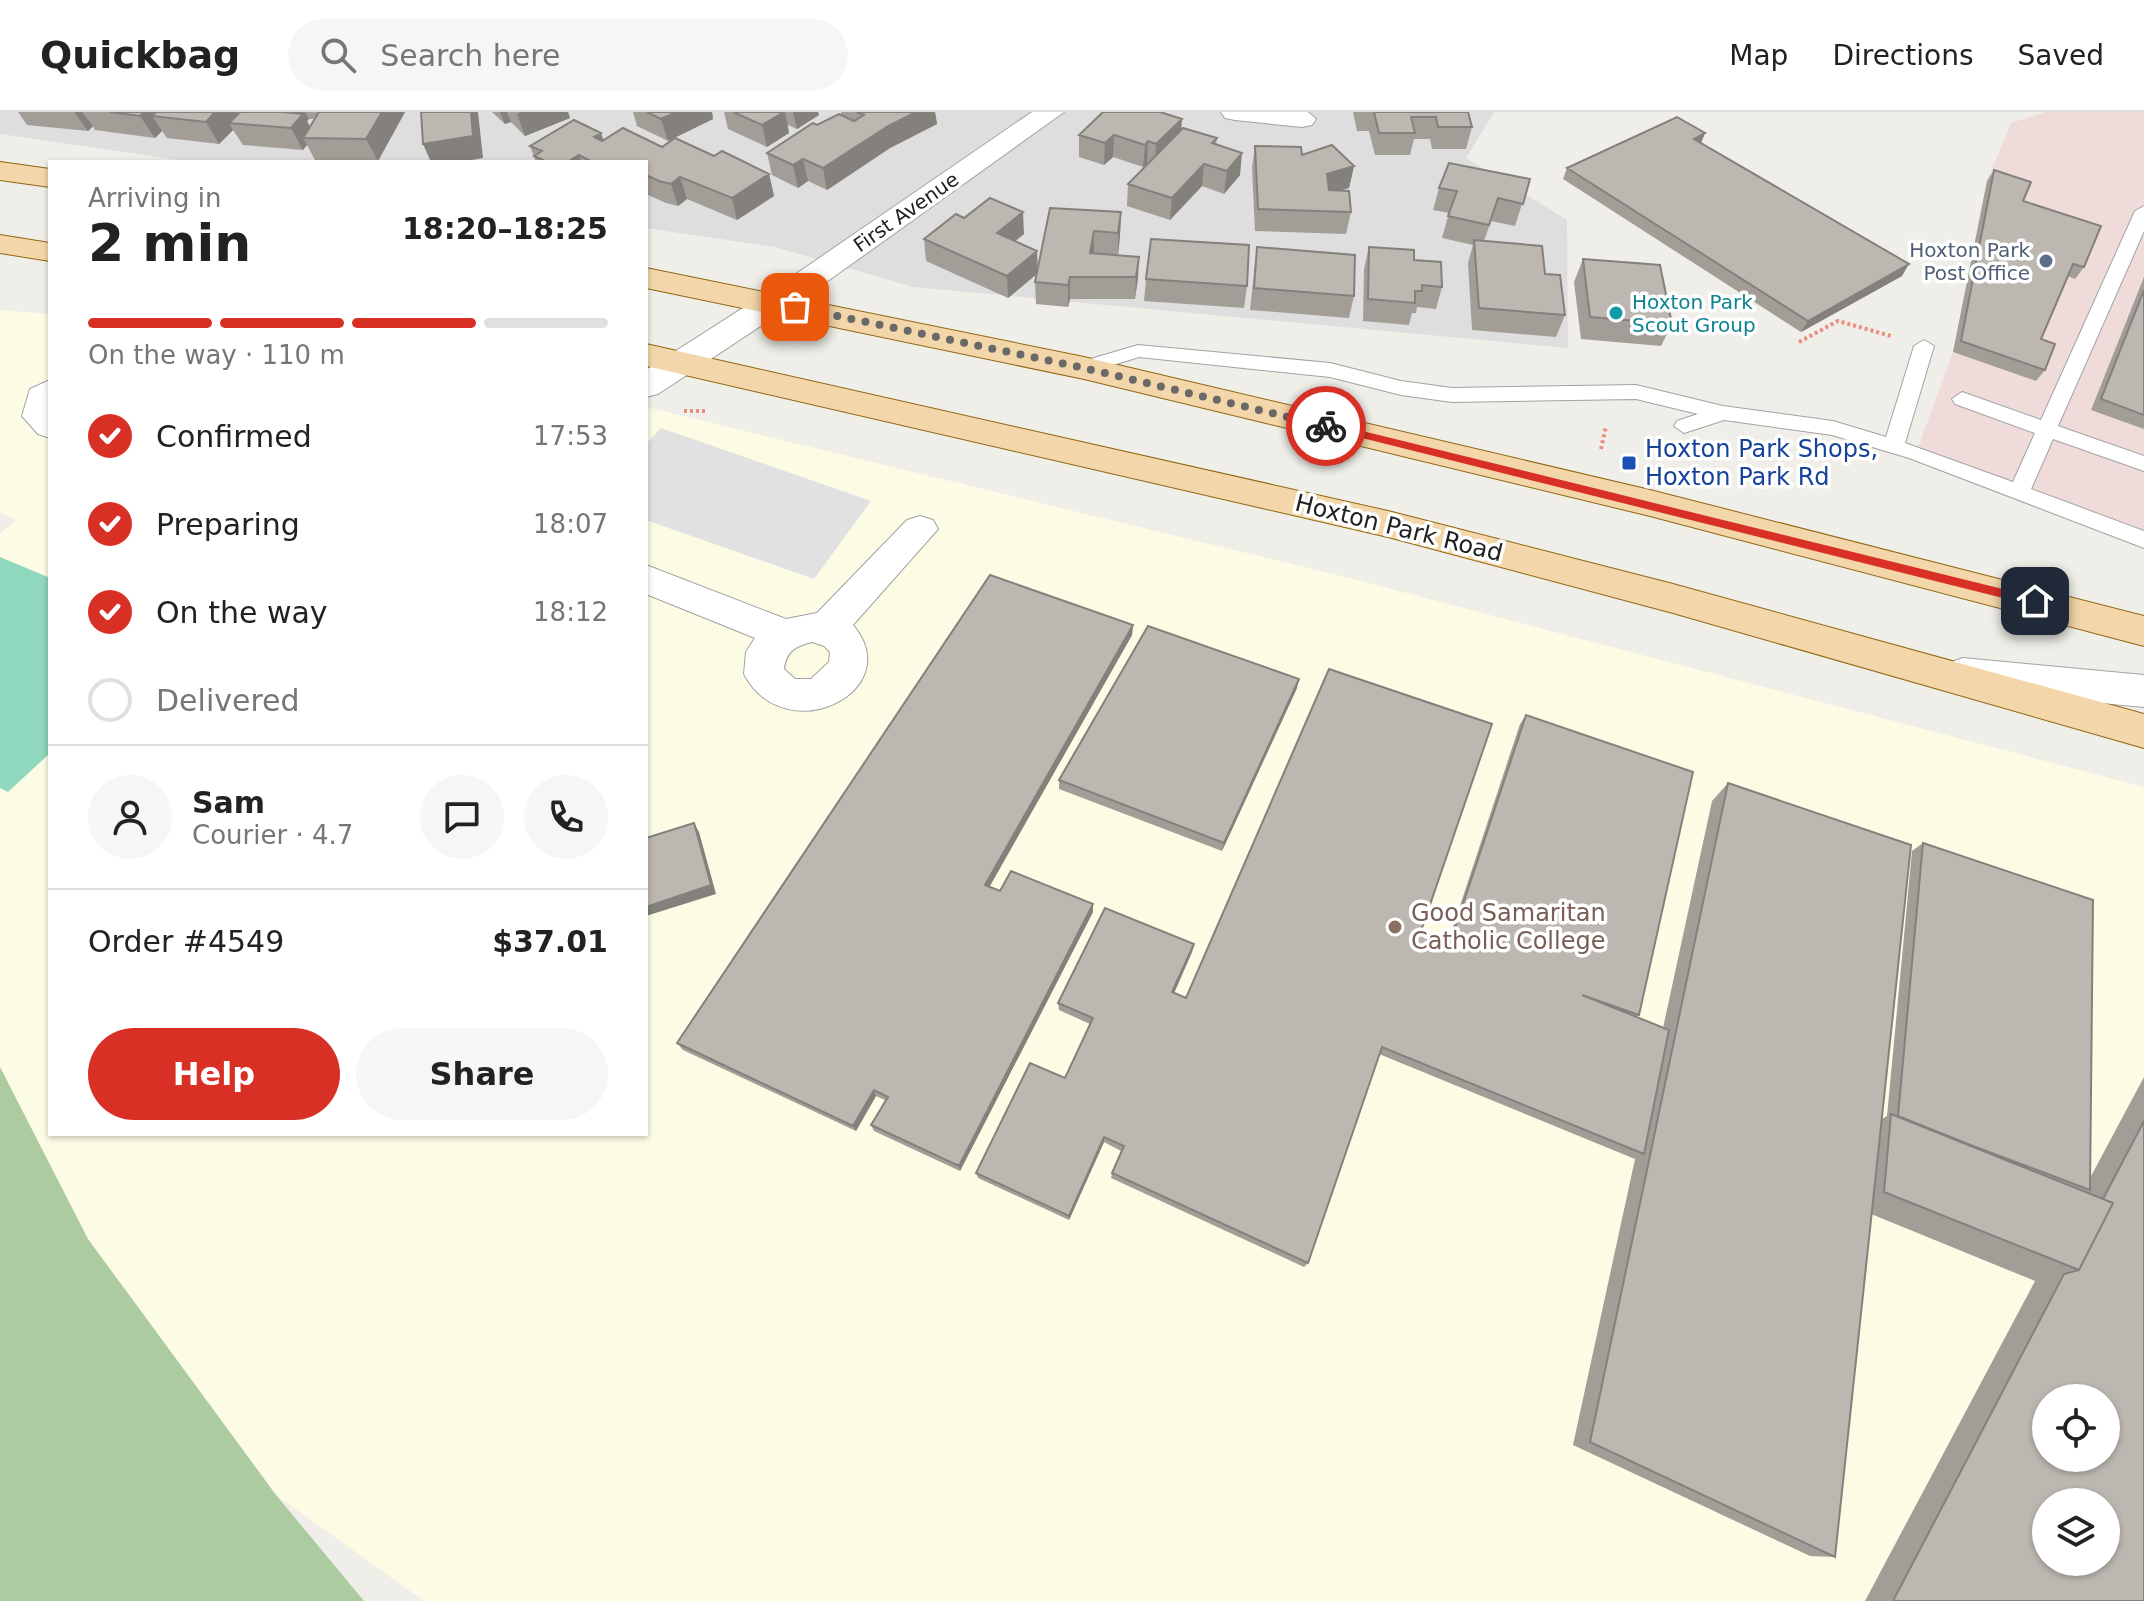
<!DOCTYPE html>
<meta charset="utf-8">
<style>
:root{--surface:#fff;--page:#f6f6f6;--text:#222;--muted:#767676;--line:#e0e0e0;--accent:#d93025}
body{margin:0;font-family:"DejaVu Sans",sans-serif;background:var(--page);color:var(--text);height:100vh;display:flex;flex-direction:column;font-size:30px;white-space:nowrap}
*{box-sizing:border-box;margin:0}
p{font-size:26px;color:var(--muted)}
.icon{flex:none;width:44px;height:44px;fill:none;stroke:currentColor;stroke-width:2;stroke-linecap:round;stroke-linejoin:round}
.map{position:relative;flex:1;overflow:hidden}
.details{position:absolute;left:48px;top:48px;width:600px;height:976px;display:flex;flex-direction:column;background:var(--surface);border-radius:0px;box-shadow:0 2px 6px #0004}
.details>*{flex:none}
.controls{position:absolute;left:2032px;top:1272px;display:grid;gap:16px}
.controls a{display:grid;place-items:center;width:88px;height:88px;border-radius:50%;background:var(--surface);box-shadow:0 2px 6px #0004;font-size:40px}
.pin{position:absolute;display:grid;place-items:center;width:68px;height:68px;color:#fff;margin:-34px;border-radius:16px;box-shadow:0 4px 12px #0006}
.courier{position:absolute;display:grid;place-items:center;width:80px;height:80px;margin:-40px;border:6px solid #d93025;border-radius:50%;background:#fff;color:#222;box-shadow:0 2px 10px #0007}
.head em{font-style:normal;font-weight:700}
.head div{display:flex;flex-direction:column-reverse}
.head{display:flex;align-items:center;justify-content:space-between;height:136px;padding:0 40px}
h1{font-size:52px;font-weight:700;line-height:60px}
.bar{display:grid;grid-template-columns:repeat(4,1fr);gap:12px 8px;align-content:center;height:96px;padding:0 40px}
.bar i{height:10px;border-radius:6px;background:var(--line)}
.bar .selected{background:var(--accent)}
.bar p{grid-column:span 4}
.line{display:flex;align-items:center;gap:20px;padding:0 40px;border-top:2px solid var(--line)}
.line div{flex:1}
.round{display:grid;place-items:center;flex:none;width:84px;height:84px;border-radius:42px;background:var(--page)}
ol{padding:0 40px;list-style:none}
li{display:flex;align-items:center;gap:24px;height:88px}
li p{margin-inline-start:auto}
li .icon{padding:8px;border-radius:50%;background:var(--accent);color:#fff;stroke-width:4}
li:last-child{color:var(--muted)}
li i{width:44px;height:44px;border:4px solid var(--line);border-radius:50%}
.cta{display:flex;gap:16px;margin-top:auto;padding:16px 40px}
.cta a{flex:1;height:92px;border-radius:48px;background:var(--accent);color:#fff;font-size:32px;font-weight:700;line-height:92px;text-align:center}
.cta a+a{background:var(--page);color:var(--text)}
header{display:flex;align-items:center;gap:48px;box-sizing:border-box;height:112px;padding:0 40px;background:var(--surface);border-bottom:2px solid var(--line)}
header strong{font-size:38px}
nav{display:flex;gap:44px;margin-inline-start:auto;font-size:28px}
.search{width:560px;height:72px;background:var(--page);display:flex;align-items:center;gap:20px;box-sizing:border-box;padding:0 28px;border-radius:44px;color:var(--muted);font-size:30px}
.map>svg:first-child{display:block}
.residential{fill:#dfdede}
.commercial{fill:#efdbda}
.education{fill:#fcfce5;fill-rule:evenodd}
.forest{fill:#adcba1}
.pitch{fill:#8fd7bd}
.parking{fill:#e1e1e1}
.lines{fill:none;stroke-linecap:round;stroke-linejoin:round}
.lane-casing{stroke:#a2a2a2;stroke-width:2}
.street-casing{stroke:#a2a2a2;stroke-width:2}
.primary-casing{stroke:#8e680f;stroke-width:2}
.path{stroke:#ec8c7d;stroke-width:4;stroke-dasharray:3 3;stroke-linecap:butt}
.lane{fill:#fff;fill-rule:evenodd}
.street{fill:#fff;fill-rule:evenodd}
.primary{fill:#f3d6aa;fill-rule:evenodd}
.wall{fill:#a39d98;fill-rule:evenodd}
.shaded-wall{fill:#84807c}
.building{fill:#bdb7b1;stroke:#84807c;stroke-width:2;fill-rule:evenodd}
.route{fill:#d93025}
.done{stroke:#696967;stroke-width:8;stroke-dasharray:0 14.4}
.service-dot{fill:#5c6f8a;stroke:#fff;stroke-width:3}
.culture-dot{fill:#0f9aa8;stroke:#fff;stroke-width:3}
.transit-dot{fill:#1a4fb4;stroke:#fff;stroke-width:3}
.education-dot{fill:#8d6e63;stroke:#fff;stroke-width:3}
.labels{text-anchor:middle;dominant-baseline:central;stroke-width:7;stroke-linejoin:round;paint-order:stroke}
.far-street-label{font-size:20px;fill:#212121;stroke:#fff}
.far-service-label{font-size:20px;fill:#4e5e75;stroke:#fff;text-anchor:end}
.far-culture-label{font-size:20px;fill:#0d838f;stroke:#fff;text-anchor:start}
.transit-label{font-size:24px;fill:#164399;stroke:#fff;text-anchor:start}
.street-label{font-size:24px;fill:#212121;stroke:#fff}
.education-label{font-size:24px;fill:#785e54;stroke:#fff;text-anchor:start}
</style>
<header>
<strong>Quickbag</strong>
<div class="search"><svg class="icon" aria-label="search" viewBox="0 0 24 24"><circle cx="10" cy="10" r="6"/><path d="M15 15l6 6"/></svg>Search here</div>
<nav><a>Map</a><a>Directions</a><a>Saved</a></nav>
</header>
<div class="map">
<svg width="2144" height="1489" viewBox="0 0 2144 1489">
<rect width="100%" height="100%" fill="#f0eee8"/>
<!-- residential -->
<path class="residential" d="M0 0H1494L1466 46 1567 108 1568 236 913 175 775 135 646 116V50H193L0 22Z"/>
<!-- commercial -->
<path class="commercial" d="M2046 0H2144V428L1916 341 1953 240 1987 69 2011 11Z"/>
<!-- education -->
<path class="education" d="M0 198 50 202V1022H646V295L1357 468 2144 675V1489H424L276 1383 88 1127 0 956V422L16 408 0 401ZM2046 1286H2106V1346H2046ZM2046 1390H2106V1450H2046Z"/>
<!-- forest -->
<path class="forest" d="M0 955 88 1127 276 1383 364 1489H0Z"/>
<!-- pitch -->
<path class="pitch" d="M0 445 50 466V641L8 680 0 676Z"/>
<!-- parking -->
<path class="parking" d="M661 316 871 389 814 467 646 408V332Z"/>
<g class="lines">
<defs>
<path id="lane" d="M2144 94V119L2058 314 2144 344V359L2053 327 2031 377 2144 419V436L1909 346 1832 323 1724 308 1684 321 1674 314 1677 309 1698 302 1636 287 1452 290 1401 283 1330 265 1139 245 1084 262 1074 256 1077 251 1138 233 1330 251 1401 269 1452 276 1636 273 1723 294 1833 309 1886 325 1914 234 1924 228 1934 234 1905 331 2013 370 2035 321 1955 292 1952 287 1962 280 2041 308 2135 99Z"/>
<path id="street" d="M1032 0H1064L818 176 658 282 646 285V258L796 162Z
M1221 0H1308L1316 7 1312 13 1302 15 1235 8 1225 6Z
M50 268V326L38 322 22 304 30 277Z
M920 404 933 408 938 417 853 513C909 579 785 640 744 562L746 540 755 526 646 482V453L786 507 817 501 907 408ZM812 530 824 534 830 540 829 550 811 567H795L784 557C786 539 796 534 812 530Z
M1963 546 2144 563V595L1963 578 1949 573 1943 562 1949 551Z"/>
<path id="primary" d="M0 50 50 57V75L0 68Z
M0 123 50 131V149L0 141Z
M646 156 1084 245 1650 378 2144 504V534L1650 404 1084 267 646 176Z
M646 232 1388 399 1673 472 2144 602V636L1673 501 1388 425 646 254Z"/>
</defs>
<!-- lane casing -->
<use href="#lane" class="lane-casing"/>
<!-- street casing -->
<use href="#street" class="street-casing"/>
<!-- primary casing -->
<use href="#primary" class="primary-casing"/>
<!-- path -->
<path class="path" d="M1799 230 1838 209 1891 224
M684 299H706
M1601 337 1606 314"/>
<!-- lane -->
<use href="#lane" class="lane"/>
<!-- street -->
<use href="#street" class="street"/>
<!-- primary -->
<use href="#primary" class="primary"/>
</g>
<!-- wall -->
<path class="wall" d="M18 0H405L378 49 315 48 307 33 303 38 243 33 233 18 219 32 167 26 162 19 155 26 95 18 93 14 88 19 27 13ZM309 7H315L310 15 307 9Z
M492 0H568L570 6 525 24 511 10 505 12Z
M633 0H712L713 7 668 29 637 14Z
M724 0H818L819 3 797 17 788 13 789 21 767 35 728 17Z
M841 0H935L937 12 890 36 827 78 808 69 798 76 772 63 767 41 817 13 841 3Z
M1353 0H1468L1472 15 1466 37H1432L1430 27H1414L1410 43H1375L1369 19H1357Z
M1182 7 1181 18 1217 26 1216 33 1240 63 1224 82 1202 74 1170 108 1127 94 1128 72 1148 52 1143 55 1113 45 1104 53 1079 45V23Z
M1705 21 1701 31 1902 164 1801 220 1563 67 1567 56Z
M604 28 662 35 714 44 769 62 774 84 737 108 687 87 678 94 666 91 646 82V50H536L530 34Z
M1255 34 1354 54 1349 76 1341 78 1351 100 1346 122 1255 119 1252 56Z
M1994 58 2084 155 2075 167 2068 164 2041 227 2045 258 2036 269 1953 240 1987 69Z
M1530 67 1515 114 1491 109 1484 129 1545 162 1565 203 1556 225 1472 218 1468 151 1473 133 1442 126 1449 101 1433 98 1439 76Z
M1121 100 1120 123 1118 143 1139 145 1135 187H1070L1068 195 1036 192 1035 170 1037 162 1008 186 926 149 924 127 964 106 1024 122 1015 129 1038 157Z
M1257 135 1354 184 1349 206 1250 198Z
M1369 135 1414 148 1442 175 1436 197 1417 195 1416 201H1412L1409 213 1363 209 1364 157Z
M1583 147 1672 212 1661 234 1581 227 1574 170Z
M2144 165V317L2091 298Z
M1146 167 1247 174 1244 196 1144 189Z
M1133 513 1132 523 989 775 1000 779 1093 792V800L960 1059 874 1019 871 1013 885 988 876 984 856 1019 683 938 677 931Z
M1297 576 1222 739 1059 677V668Z
M1526 603 1639 903 1637 905 1663 916 1712 689 1728 671 1882 1007 1887 1004 1912 739 1923 731 2090 1066 2144 965V1489H1865L2035 1169 1871 1102 1835 1445 1810 1444 1573 1333 1635 1047 1379 942 1308 1151 1304 1155 1111 1066 1112 1061 1121 1039 1104 1030 1069 1108 978 1066 976 1061 1065 966 1090 912 1059 898 1058 891 1194 832 1192 840 1174 881 1186 886 1421 819 1448 830 1520 612Z"/>
<!-- shaded-wall -->
<path class="shaded-wall" d="M74 0H82L93 14 88 19Z
M144 0H167L152 4 162 19 155 26 140 4Z
M215 0H250L229 11 233 18 219 32 206 10Z
M284 0H305L309 7 307 9 315 24 303 26 307 33 303 38 291 16Z
M382 0H405L378 49 366 27Z
M471 0H478L483 46 460 50H431L423 32Z
M500 0H507L511 10 505 12Z
M521 0H568L570 6 525 24 517 2Z
M676 0H712L713 7 668 29 661 7Z
M784 0H785L789 21 767 35 762 13Z
M793 0H818L819 3 797 17Z
M916 0H935L937 12 890 36 827 78 823 56 888 14Z
M1182 7 1180 29 1155 54 1156 32Z
M601 21 609 43 594 25Z
M1705 21 1700 33 1694 27Z
M1114 23 1113 45 1104 53 1105 31Z
M1148 29 1147 52 1143 55 1145 33Z
M1242 41 1240 63 1224 82 1227 59Z
M579 43 581 50H567Z
M803 47 808 69 798 76 793 53Z
M1204 52 1202 74 1170 108 1172 86Z
M1354 54 1349 76 1322 84 1327 62Z
M769 62 774 84 737 108 732 86Z
M680 65 687 87 678 94 671 72Z
M1023 100 1024 122 998 143 997 121Z
M1121 100 1120 123 1118 143V121Z
M1094 119V141H1090Z
M1037 139 1038 161 1008 186 1007 164Z
M1139 145 1138 167 1135 187 1136 165Z
M1909 152 1902 164 1801 220 1808 209Z
M1070 165V187L1068 195V173Z
M1133 513 1132 523 986 781 985 773Z
M1299 567 1297 576 1222 739 1224 731Z
M694 711 699 720 716 782 646 804V795Z
M1093 792V800L960 1059 959 1054Z
M1194 832 1192 840 1171 888 1172 880Z
M874 978 876 984 856 1019 853 1014Z
M1104 1025V1030L1069 1108V1104Z"/>
<!-- building -->
<path class="building" d="M110 0H144L140 4Z
M156 0H215L206 10 152 4Z
M240 0H284L303 2 291 16 229 11Z
M319 0H382L366 27 303 26Z
M421 0H471L473 24 423 32Z
M647 0H676L661 7Z
M733 0H784L762 13Z
M856 0H916L888 14 823 56 803 47 793 53 767 41 813 11 817 13 839 2 854 9 864 3Z
M1103 0H1160L1182 7 1156 32 1148 29 1145 33 1114 23 1105 31 1079 23Z
M1374 0H1468L1472 15H1438L1436 5H1411L1415 21H1379Z
M1677 5 1705 21 1694 27 1909 152 1808 209 1567 56Z
M574 8 601 21 594 25 602 29 623 16 662 35 675 26 714 44 722 39 769 62 732 86 680 65 671 72 659 69 646 63V50H592L579 43 567 50H547L534 44 542 39 530 34Z
M1183 16 1217 26 1212 31 1242 41 1227 59 1204 52 1172 86 1128 72Z
M1332 33 1354 54 1327 62 1329 78 1349 79 1351 100 1258 97 1255 34 1301 35 1302 43Z
M1449 51 1530 67 1523 92 1498 86 1489 113 1448 104 1457 79 1439 76Z
M1994 58 2031 70 2023 89 2101 114 2084 155 2073 152 2041 227 2055 232 2045 258 1961 229Z
M990 86 1023 100 997 121 1037 139 1007 164 924 127 956 102 964 106Z
M1050 96 1121 100 1118 121 1094 119 1090 141 1139 145 1136 165H1070L1068 173 1035 170Z
M1151 127 1249 133 1247 174 1146 167Z
M1474 128 1542 134 1545 162 1560 163 1565 203 1479 196Z
M1257 135 1355 143 1354 184 1254 176Z
M1369 135 1414 138V148L1441 150 1442 175 1422 173V179H1415V191L1368 187Z
M1583 147 1660 153 1672 212 1590 205Z
M2144 178V303L2101 287Z
M990 463 1133 513 985 773 1000 779 1011 759 1093 792 959 1054 871 1013 888 985 874 978 853 1014 677 931Z
M1148 514 1299 567 1224 731 1059 668Z
M1329 557 1492 612 1421 819 1450 831 1526 603 1693 660 1639 903 1582 883 1669 918 1644 1042 1382 935 1308 1151 1112 1061 1124 1034 1104 1025 1069 1104 976 1061 1030 951 1065 966 1093 906 1058 891 1105 796 1194 832 1172 880 1186 886Z
M1728 671 1911 733 1835 1445 1590 1330Z
M694 711 711 773 646 795V726Z
M1923 731 2093 788 2090 1078 1973 1034 1898 1004Z
M1891 1002 2113 1091 2079 1158 1884 1080Z
M2144 1009V1489H1893L2064 1162 2079 1158 2113 1091 2103 1087ZM2046 1286H2106V1346H2046ZM2046 1390H2106V1450H2046Z"/>
<!-- route -->
<path class="route" d="M1326 310 2035 485 2041 489 2035 494 1322 316Z"/>
<g class="lines">
<!-- done -->
<path class="done" d="M795 195 1084 256 1326 314"/>
</g>
<!-- markers -->
<circle class="service-dot" cx="2046" cy="149" r="8"/>
<circle class="culture-dot" cx="1616" cy="201" r="8"/>
<rect class="transit-dot" x="1621" y="343" width="16" height="16" rx="4"/>
<circle class="education-dot" cx="1395" cy="815" r="8"/>
<g class="labels">
<!-- far-street labels -->
<g class="far-street-label">
<text transform="translate(906 100) rotate(-35)">First Avenue</text>
</g>
<!-- far-service labels -->
<g class="far-service-label">
<text x="2030" y="138">Hoxton Park<tspan x="2030" dy="23">Post Office</tspan></text>
</g>
<!-- far-culture labels -->
<g class="far-culture-label">
<text x="1632" y="190">Hoxton Park<tspan x="1632" dy="23">Scout Group</tspan></text>
</g>
<!-- transit labels -->
<g class="transit-label">
<text x="1645" y="337">Hoxton Park Shops,<tspan x="1645" dy="28">Hoxton Park Rd</tspan></text>
</g>
<!-- street labels -->
<g class="street-label">
<text transform="translate(1399 416) rotate(14)">Hoxton Park Road</text>
</g>
<!-- education labels -->
<g class="education-label">
<text x="1411" y="801">Good Samaritan<tspan x="1411" dy="28">Catholic College</tspan></text>
</g>
</g>
</svg>
<div class="controls">
<a><svg class="icon" aria-label="locate" viewBox="0 0 24 24"><circle cx="12" cy="12" r="6"/><path d="M12 2v4M12 18v4M2 12h4M18 12h4"/></svg></a>
<a><svg class="icon" aria-label="layers" viewBox="0 0 24 24"><path d="M12 4l9 5-9 5-9-5zM3 14l9 5 9-5"/></svg></a>
</div>
<div class="pin" style="left:795px;top:195px;background:#ea580c"><svg class="icon" aria-label="bag" viewBox="0 0 24 24"><path d="M5 8h14l-1 12H6zM9 8a3 3 0 0 1 6 0"/></svg></div>
<div class="pin" style="left:2035px;top:489px;background:#1f2937"><svg class="icon" aria-label="home" viewBox="0 0 24 24"><path d="M3 11l9-7 9 7M6 9v11h12V9"/></svg></div>
<div class="courier" style="left:1326px;top:314px"><svg class="icon" aria-label="bike" viewBox="0 0 24 24"><circle cx="6" cy="16" r="4"/><circle cx="18" cy="16" r="4"/><path d="M6 16l4-8h5l3 8M10 8l3 8H6M13 5h3"/></svg></div>
<section class="details">
<div class="head"><div><h1>2 min</h1><p>Arriving in</p></div><em>18:20–18:25</em></div>
<div class="bar"><i class="selected"></i><i class="selected"></i><i class="selected"></i><i></i><p>On the way · 110 m</p></div>
<ol>
<li><svg class="icon" aria-label="check" viewBox="0 0 24 24"><path d="M5 12l5 5 9-10"/></svg>Confirmed<p>17:53</p></li>
<li><svg class="icon" aria-label="check" viewBox="0 0 24 24"><path d="M5 12l5 5 9-10"/></svg>Preparing<p>18:07</p></li>
<li><svg class="icon" aria-label="check" viewBox="0 0 24 24"><path d="M5 12l5 5 9-10"/></svg>On the way<p>18:12</p></li>
<li><i></i>Delivered</li>
</ol>
<div class="line" style="height:144px"><a class="round"><svg class="icon" aria-label="person" viewBox="0 0 24 24"><circle cx="12" cy="8" r="4"/><path d="M4 21q1-7 8-7t8 7"/></svg></a><div><b>Sam</b><p>Courier · 4.7</p></div><a class="round"><svg class="icon" aria-label="chat" viewBox="0 0 24 24"><path d="M4 5h16v11H9l-5 4z"/></svg></a><a class="round"><svg class="icon" aria-label="phone" viewBox="0 0 24 24"><path d="M5 4h4l2 5-3 2q2 4 5 5l2-3 5 2v4C11 20 4 13 5 4z"/></svg></a></div>
<div class="line" style="height:104px"><div>Order #4549</div><b>$37.01</b></div>
<div class="cta"><a>Help</a><a>Share</a></div>
</section>
</div>
